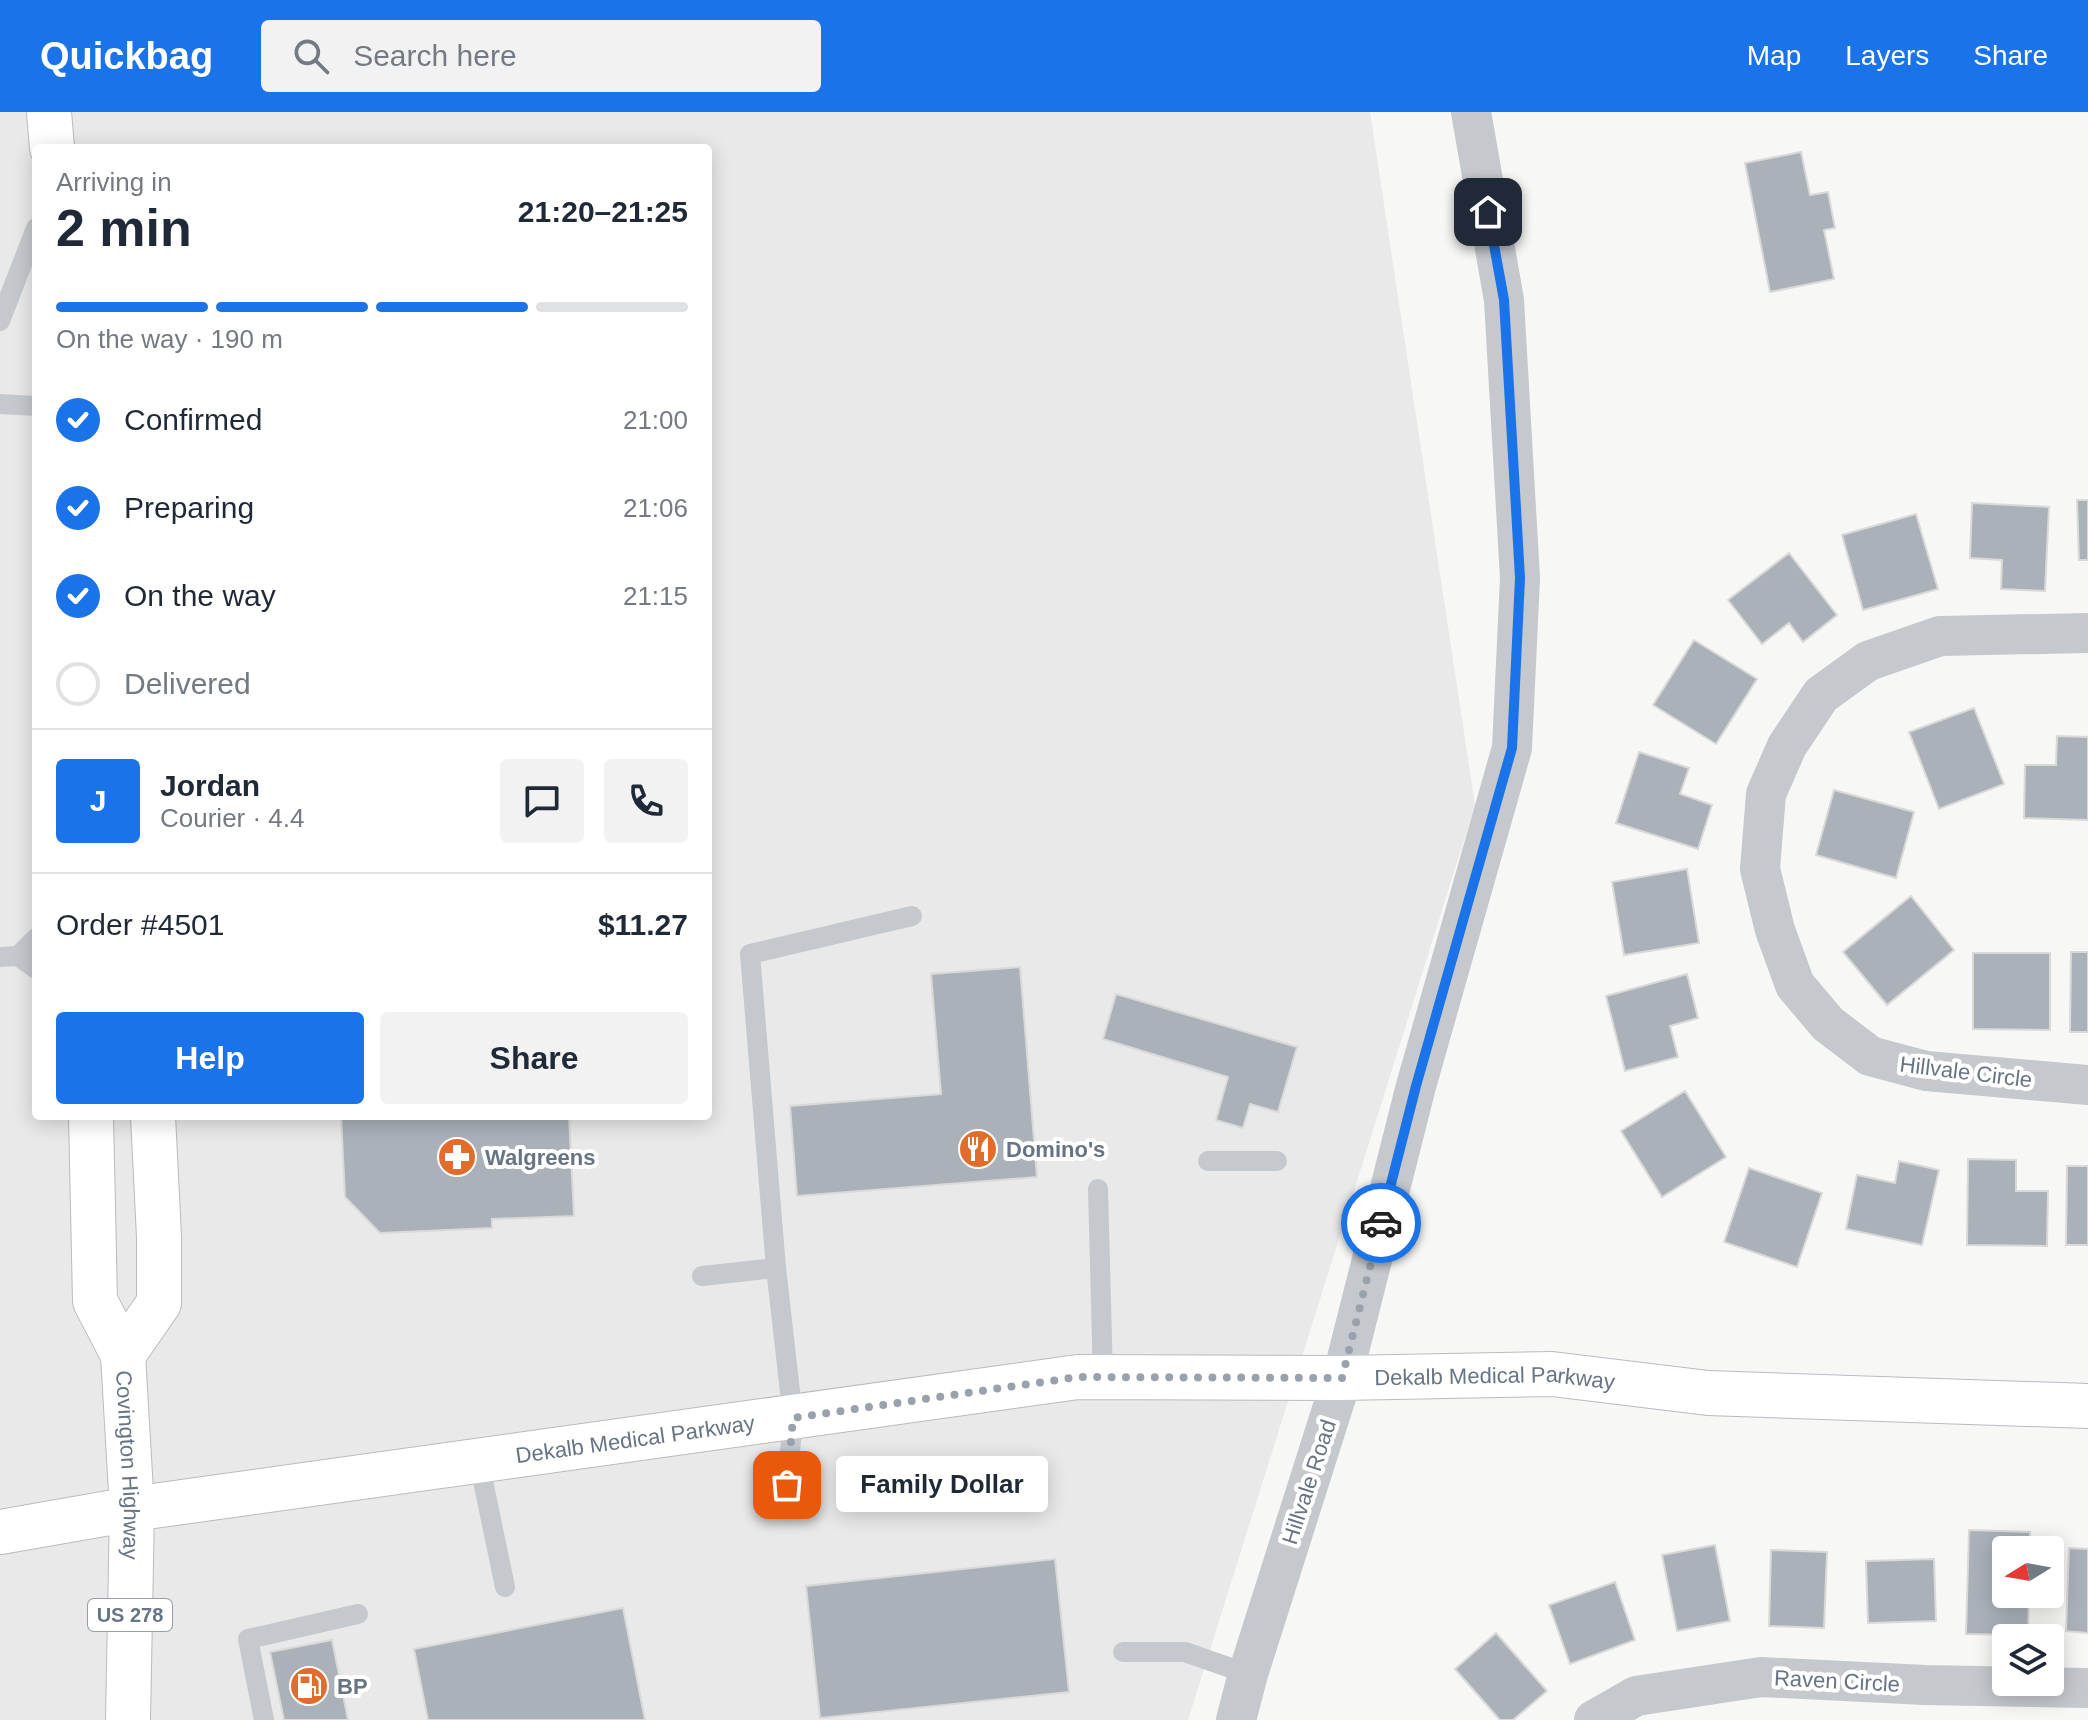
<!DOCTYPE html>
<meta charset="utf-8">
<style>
:root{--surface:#fff;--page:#f2f2f3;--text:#1f2937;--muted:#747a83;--line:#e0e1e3;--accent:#1a73e8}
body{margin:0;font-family:Arial,sans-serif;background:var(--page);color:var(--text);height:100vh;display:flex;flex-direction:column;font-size:30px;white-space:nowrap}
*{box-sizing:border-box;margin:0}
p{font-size:26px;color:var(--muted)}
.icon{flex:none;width:44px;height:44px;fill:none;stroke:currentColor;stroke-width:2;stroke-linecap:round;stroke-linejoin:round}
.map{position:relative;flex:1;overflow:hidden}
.drawer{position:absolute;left:32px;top:32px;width:680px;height:976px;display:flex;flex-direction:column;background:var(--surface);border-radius:8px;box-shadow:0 4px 20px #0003}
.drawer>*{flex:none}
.needle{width:52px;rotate:259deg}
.controls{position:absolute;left:1992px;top:1424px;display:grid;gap:16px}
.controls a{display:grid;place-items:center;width:72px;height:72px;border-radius:8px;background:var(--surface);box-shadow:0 4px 20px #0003;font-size:40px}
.pin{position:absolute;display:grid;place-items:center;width:68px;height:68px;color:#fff;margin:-34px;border-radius:16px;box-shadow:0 4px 12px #0006}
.courier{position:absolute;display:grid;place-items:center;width:80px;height:80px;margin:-40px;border:6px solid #1a73e8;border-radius:50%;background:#fff;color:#222;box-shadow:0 2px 10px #0007}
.bubble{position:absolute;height:56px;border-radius:8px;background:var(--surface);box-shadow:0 4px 20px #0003;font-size:26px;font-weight:700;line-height:56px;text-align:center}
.overview em{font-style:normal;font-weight:700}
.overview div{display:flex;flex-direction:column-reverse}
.overview{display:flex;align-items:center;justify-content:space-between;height:136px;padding:0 24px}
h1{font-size:52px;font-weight:700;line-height:60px}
.bar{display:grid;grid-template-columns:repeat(4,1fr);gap:12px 8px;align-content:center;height:96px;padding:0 24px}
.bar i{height:10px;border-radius:6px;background:var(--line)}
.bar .current{background:var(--accent)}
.bar p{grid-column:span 4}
.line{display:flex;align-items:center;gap:20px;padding:0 24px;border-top:2px solid var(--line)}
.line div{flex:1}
.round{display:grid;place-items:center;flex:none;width:84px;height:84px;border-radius:8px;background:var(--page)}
ol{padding:0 24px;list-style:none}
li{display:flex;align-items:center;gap:24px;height:88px}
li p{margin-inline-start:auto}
li .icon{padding:8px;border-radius:50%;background:var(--accent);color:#fff;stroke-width:4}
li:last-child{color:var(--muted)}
li i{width:44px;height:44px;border:4px solid var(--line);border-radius:50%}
.primary-button{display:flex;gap:16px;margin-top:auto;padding:16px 24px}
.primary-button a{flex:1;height:92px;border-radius:8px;background:var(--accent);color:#fff;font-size:32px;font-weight:700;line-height:92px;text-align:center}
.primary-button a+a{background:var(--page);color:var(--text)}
header{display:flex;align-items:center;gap:48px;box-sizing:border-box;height:112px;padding:0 40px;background:var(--accent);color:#fff}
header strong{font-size:38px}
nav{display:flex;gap:44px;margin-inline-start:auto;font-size:28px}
.search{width:560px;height:72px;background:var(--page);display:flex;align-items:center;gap:20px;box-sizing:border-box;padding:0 28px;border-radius:8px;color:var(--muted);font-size:30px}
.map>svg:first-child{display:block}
.built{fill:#e8e9e8;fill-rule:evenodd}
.building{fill:#abb1b9;stroke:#d9d9d7;stroke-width:2}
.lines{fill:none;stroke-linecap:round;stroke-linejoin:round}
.secondary-casing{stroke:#b8bbc0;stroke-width:46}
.primary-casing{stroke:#b8bbc0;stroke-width:46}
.lane{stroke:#c5c8cc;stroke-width:20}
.street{stroke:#c5c8cc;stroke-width:40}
.secondary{stroke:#fff;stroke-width:44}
.primary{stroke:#fff;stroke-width:44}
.done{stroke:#99a2ac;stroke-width:8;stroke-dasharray:0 14.4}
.route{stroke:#1a73e8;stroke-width:10}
.labels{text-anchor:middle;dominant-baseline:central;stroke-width:8;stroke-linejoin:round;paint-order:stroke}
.shield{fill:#fff;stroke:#959eaa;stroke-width:2}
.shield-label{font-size:20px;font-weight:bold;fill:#677485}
.street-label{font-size:22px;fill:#677485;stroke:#fff}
.poi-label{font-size:22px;font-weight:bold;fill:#677485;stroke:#fff;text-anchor:start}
</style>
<header>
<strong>Quickbag</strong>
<div class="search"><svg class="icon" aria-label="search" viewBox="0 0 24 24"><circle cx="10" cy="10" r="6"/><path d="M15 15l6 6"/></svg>Search here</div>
<nav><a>Map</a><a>Layers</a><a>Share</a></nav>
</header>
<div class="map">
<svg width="2088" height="1608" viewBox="0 0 2088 1608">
<rect width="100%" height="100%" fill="#f7f8f5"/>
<!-- built -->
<path class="built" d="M0 0H1370L1475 693 1188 1608H0ZM36 36H708V1004H36Z"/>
<!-- building -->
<path class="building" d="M1801 40 1810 83 1828 80 1835 116 1824 118 1834 167 1770 180 1745 51Z
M2077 388H2088V448H2079Z
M1972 391 2049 395 2045 479 2001 477 2002 448 1970 446Z
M1916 402 1938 477 1863 498 1842 423Z
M1789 441 1837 503 1803 530 1789 511 1762 532 1728 488Z
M1694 528 1757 567 1716 632 1653 593Z
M1974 596 2004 672 1939 697 1909 620Z
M2057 624 2088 625V708L2024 706 2025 653H2056Z
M1639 640 1689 656 1680 682 1712 693 1698 737 1616 711Z
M1834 678 1914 700 1896 766 1816 743Z
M1687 757 1699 831 1624 843 1612 770Z
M1911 784 1954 838 1887 893 1843 840Z
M2071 840H2088V920H2070Z
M1973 841H2050V918L1973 917Z
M1020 855 1037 1065 797 1084 790 994 941 982 931 862Z
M1687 862 1698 906 1670 914 1678 945 1625 959 1606 884Z
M1116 882 1297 935 1278 1000 1250 992 1243 1016 1216 1008 1228 965 1103 927Z
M1685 979 1726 1045 1662 1085 1621 1019Z
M341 1004H569L574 1104 492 1107V1116L380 1121 345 1085Z
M1968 1047 2016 1048V1079H2048L2047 1134 1967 1133Z
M1899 1049 1939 1058 1922 1133 1846 1117 1857 1063 1895 1071Z
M2067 1054H2088V1133H2066Z
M1749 1056 1822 1081 1797 1155 1724 1130Z
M1969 1418 2030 1420V1438H2006V1482H2029L2028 1523 1966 1522Z
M1715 1433 1730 1509 1677 1519 1662 1443Z
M2069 1436 2088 1437V1521L2066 1519Z
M1771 1438 1827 1440 1824 1516 1769 1514Z
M1055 1447 1069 1580 820 1606 806 1474Z
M1934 1447 1936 1509 1868 1511 1866 1449Z
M1615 1470 1635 1528 1570 1552 1549 1493Z
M623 1496 645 1608H428L414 1537Z
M1496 1521 1547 1579 1513 1608H1500L1455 1557Z
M332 1528 348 1608H284L270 1540Z"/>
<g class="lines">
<defs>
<g id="secondary">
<path id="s1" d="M0 1420 132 1397 1078 1265 1342 1266 1552 1262 1708 1281 2088 1294"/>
</g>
<g id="primary">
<path d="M49 0 52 36"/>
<path id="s2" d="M91 1004 95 1189 123 1243 132 1397 128 1608"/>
<path d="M123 1243 159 1191V1125L153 1004"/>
</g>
</defs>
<!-- secondary casing -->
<use href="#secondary" class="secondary-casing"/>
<!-- primary casing -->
<use href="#primary" class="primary-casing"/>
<!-- lane -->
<path class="lane" d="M0 209 36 116
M0 292 36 294
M18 844 36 826
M0 845 18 844 36 857
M1208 1049H1277
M1098 1077 1103 1266
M776 1156 750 842 912 804
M702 1164 776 1156 793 1306 787 1373
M479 1350 505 1475
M1123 1540H1185L1248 1562
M264 1608 248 1527 358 1502"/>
<!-- street -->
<path class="street" d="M2088 521 1940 524 1868 549 1821 583 1787 634 1766 682 1760 757 1775 818 1795 873 1828 912 1870 944 1926 959 2088 973
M1236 1608 1248 1562 1342 1266 1416 974 1512 636 1520 466 1504 188 1471 0
M1594 1608 1636 1584 1761 1565 1925 1573 2088 1576"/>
<!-- secondary -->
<use href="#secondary" class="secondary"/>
<!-- primary -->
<use href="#primary" class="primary"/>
</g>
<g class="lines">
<!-- done -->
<path class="done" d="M787 1373 793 1306 1078 1265 1342 1266 1381 1111"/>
<!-- route -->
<path class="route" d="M1381 1111 1416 974 1512 636 1520 466 1504 188 1488 100"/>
</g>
<!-- icons -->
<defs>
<symbol id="restaurant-disc" viewBox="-11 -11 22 22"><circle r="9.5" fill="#e16d2c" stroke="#fff"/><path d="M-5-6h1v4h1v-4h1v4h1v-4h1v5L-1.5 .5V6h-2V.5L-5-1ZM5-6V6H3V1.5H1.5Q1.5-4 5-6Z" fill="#fff"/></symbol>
<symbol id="pharmacy-disc" viewBox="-11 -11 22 22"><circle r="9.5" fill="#e16d2c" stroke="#fff"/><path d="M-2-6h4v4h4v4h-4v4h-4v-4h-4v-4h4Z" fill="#fff"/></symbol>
<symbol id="fuel-disc" viewBox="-11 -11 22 22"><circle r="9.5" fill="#e16d2c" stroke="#fff"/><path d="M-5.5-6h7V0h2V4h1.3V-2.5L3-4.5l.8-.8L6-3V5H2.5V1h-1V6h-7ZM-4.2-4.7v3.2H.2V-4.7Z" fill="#fff"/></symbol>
</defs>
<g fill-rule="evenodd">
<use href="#restaurant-disc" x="956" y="1015" width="44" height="44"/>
<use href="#pharmacy-disc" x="435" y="1023" width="44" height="44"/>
<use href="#fuel-disc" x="287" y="1552" width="44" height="44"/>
</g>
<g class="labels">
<!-- shield labels -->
<rect class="shield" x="88" y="1487" width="84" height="32" rx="6"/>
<g class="shield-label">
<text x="130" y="1503">US 278</text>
</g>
<!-- street labels -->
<g class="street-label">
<text transform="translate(1966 960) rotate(7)">Hillvale Circle</text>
<text stroke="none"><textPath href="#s1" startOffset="1506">Dekalb Medical Parkway</textPath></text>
<text stroke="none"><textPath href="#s1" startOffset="642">Dekalb Medical Parkway</textPath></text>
<text stroke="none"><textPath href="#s2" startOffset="356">Covington Highway</textPath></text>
<text transform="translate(1309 1370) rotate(-72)">Hillvale Road</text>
<text transform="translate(1837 1569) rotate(3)">Raven Circle</text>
</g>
<!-- poi labels -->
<g class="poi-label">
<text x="1006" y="1037">Domino's</text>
<text x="485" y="1045">Walgreens</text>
<text x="337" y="1574">BP</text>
</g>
</g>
</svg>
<div class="controls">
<a><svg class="needle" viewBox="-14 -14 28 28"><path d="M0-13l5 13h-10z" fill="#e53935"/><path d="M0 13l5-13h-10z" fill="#747a83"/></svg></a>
<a><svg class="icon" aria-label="layers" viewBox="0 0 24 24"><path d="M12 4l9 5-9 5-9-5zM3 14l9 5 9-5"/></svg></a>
</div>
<div class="pin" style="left:787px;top:1373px;background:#ea580c"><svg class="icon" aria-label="bag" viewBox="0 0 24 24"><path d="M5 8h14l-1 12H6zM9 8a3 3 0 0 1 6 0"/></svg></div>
<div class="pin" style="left:1488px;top:100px;background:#1f2937"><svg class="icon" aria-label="home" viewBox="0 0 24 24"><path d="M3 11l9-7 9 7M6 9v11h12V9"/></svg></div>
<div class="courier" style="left:1381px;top:1111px"><svg class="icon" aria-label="car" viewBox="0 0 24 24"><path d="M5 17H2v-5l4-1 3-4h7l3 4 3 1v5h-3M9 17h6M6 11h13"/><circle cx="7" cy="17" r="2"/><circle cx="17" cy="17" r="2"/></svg></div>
<div class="bubble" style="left:836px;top:1344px;width:212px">Family Dollar</div>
<section class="drawer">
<div class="overview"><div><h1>2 min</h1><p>Arriving in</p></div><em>21:20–21:25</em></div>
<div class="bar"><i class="current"></i><i class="current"></i><i class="current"></i><i></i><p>On the way · 190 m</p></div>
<ol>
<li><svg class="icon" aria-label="check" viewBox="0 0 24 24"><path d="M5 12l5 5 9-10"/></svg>Confirmed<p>21:00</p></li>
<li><svg class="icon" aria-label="check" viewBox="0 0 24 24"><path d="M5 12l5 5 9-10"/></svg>Preparing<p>21:06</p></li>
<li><svg class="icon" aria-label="check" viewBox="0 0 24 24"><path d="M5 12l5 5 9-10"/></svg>On the way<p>21:15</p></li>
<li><i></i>Delivered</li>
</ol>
<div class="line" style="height:144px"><b class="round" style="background:var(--accent);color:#fff">J</b><div><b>Jordan</b><p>Courier · 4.4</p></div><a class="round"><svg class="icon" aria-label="chat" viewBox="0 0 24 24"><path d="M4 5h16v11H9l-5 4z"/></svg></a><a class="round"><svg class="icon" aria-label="phone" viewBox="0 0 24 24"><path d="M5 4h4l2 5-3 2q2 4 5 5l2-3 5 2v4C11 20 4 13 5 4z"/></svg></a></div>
<div class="line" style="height:104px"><div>Order #4501</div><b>$11.27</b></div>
<div class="primary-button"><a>Help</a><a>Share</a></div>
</section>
</div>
